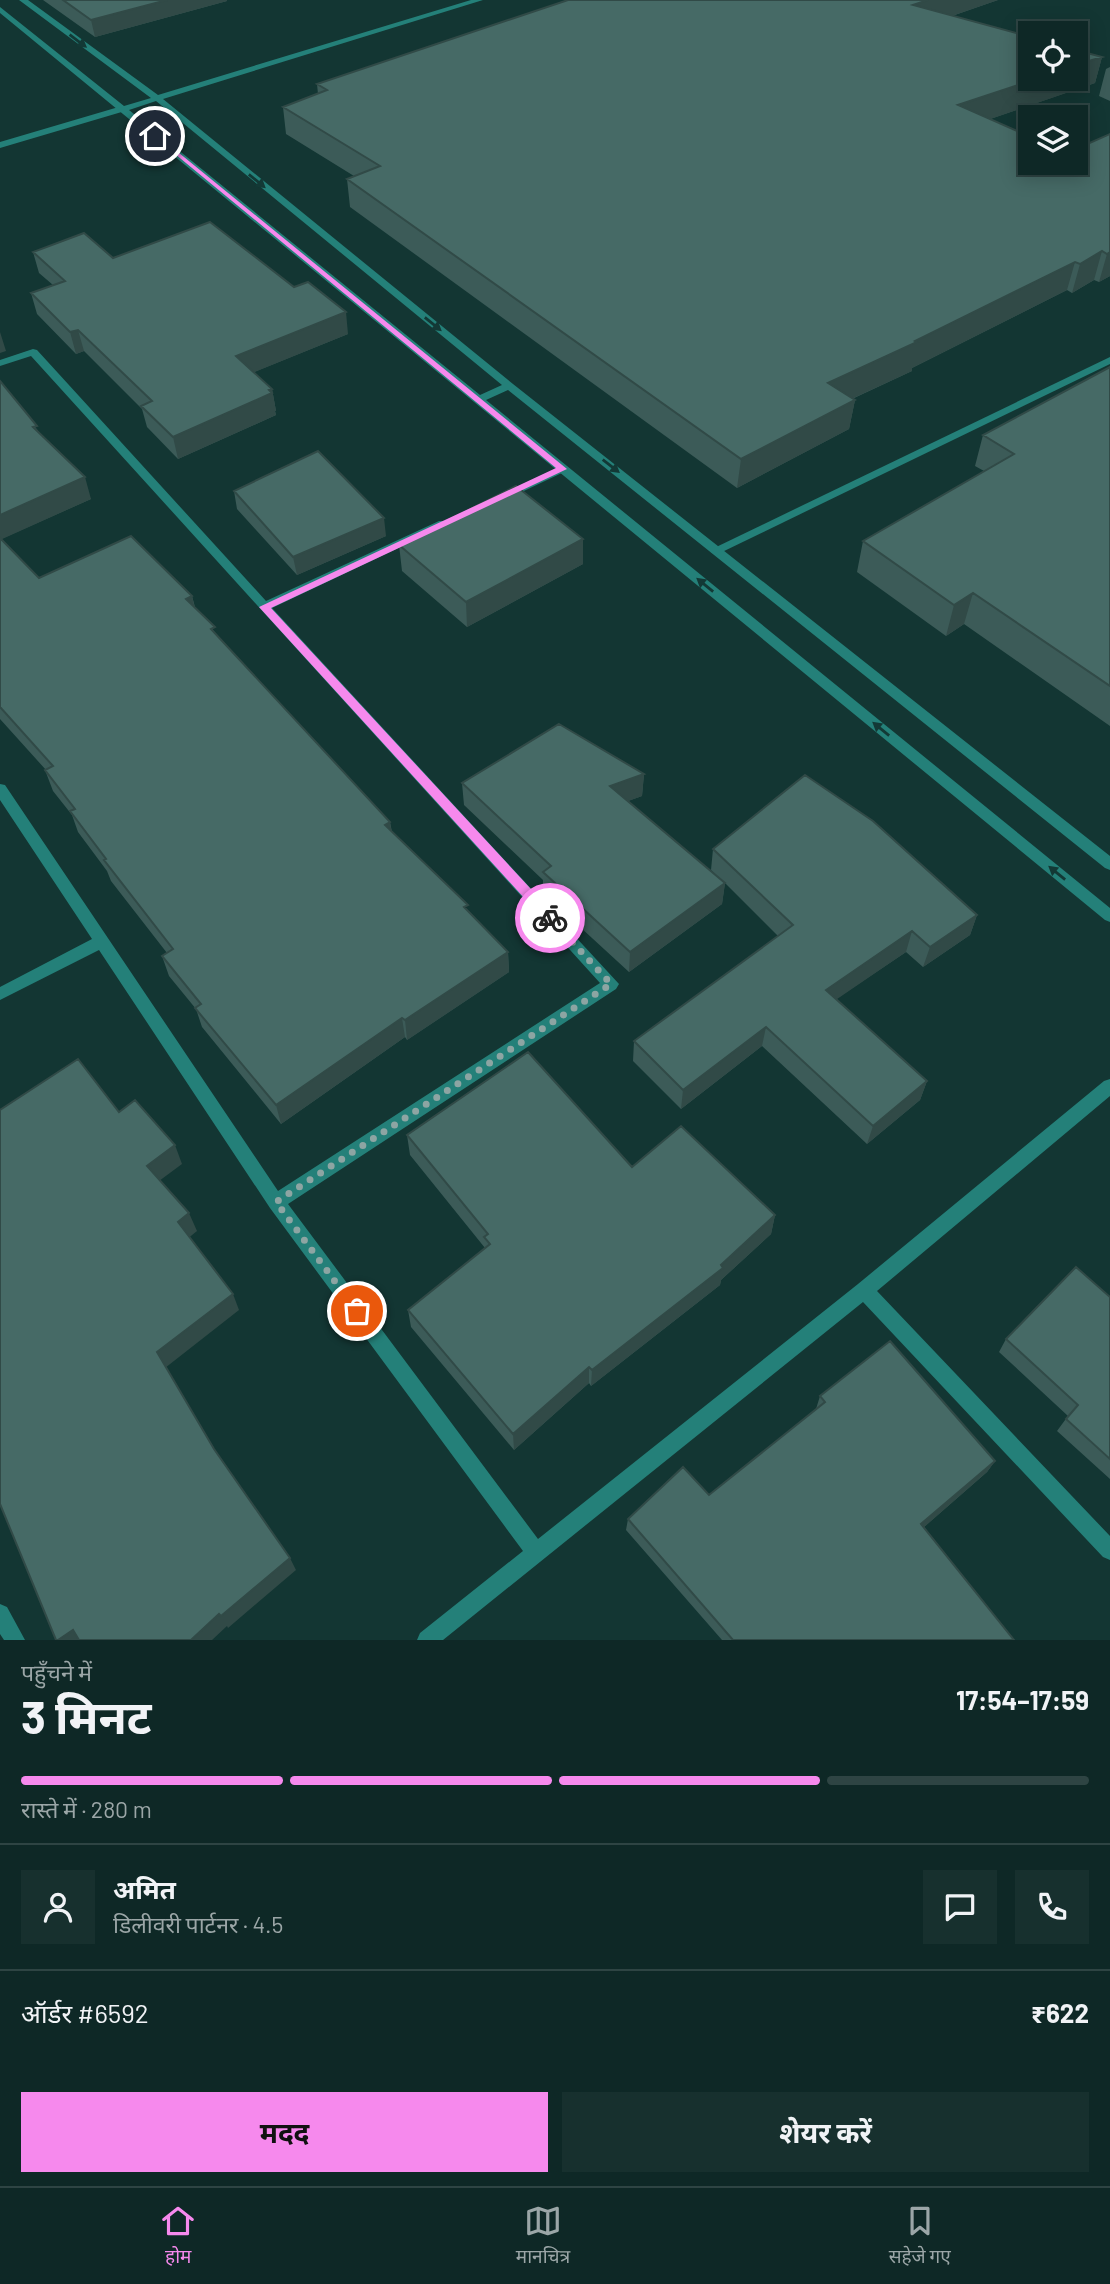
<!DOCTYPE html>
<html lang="hi">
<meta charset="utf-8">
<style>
:root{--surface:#0e2826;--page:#17302e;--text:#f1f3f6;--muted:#9ba6a7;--line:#2e4443;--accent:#f689ed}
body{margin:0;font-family:Barlow,"Noto Sans Devanagari",sans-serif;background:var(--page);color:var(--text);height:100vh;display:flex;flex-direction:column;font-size:26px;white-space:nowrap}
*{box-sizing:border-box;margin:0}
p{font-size:23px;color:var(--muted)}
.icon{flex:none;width:38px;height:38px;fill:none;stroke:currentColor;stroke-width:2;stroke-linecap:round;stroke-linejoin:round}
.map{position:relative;height:1640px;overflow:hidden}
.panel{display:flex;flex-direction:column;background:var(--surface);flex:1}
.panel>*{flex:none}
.buttons{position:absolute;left:1018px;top:21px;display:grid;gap:14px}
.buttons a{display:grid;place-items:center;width:70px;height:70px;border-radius:0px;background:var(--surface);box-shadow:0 4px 18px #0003,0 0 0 2px var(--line);font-size:35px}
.pin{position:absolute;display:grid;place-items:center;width:60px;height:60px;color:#fff;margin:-30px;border:4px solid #fff;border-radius:50%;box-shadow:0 2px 7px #0007}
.courier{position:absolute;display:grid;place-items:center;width:70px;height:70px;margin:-35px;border:5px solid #f689ed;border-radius:50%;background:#fff;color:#222;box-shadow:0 2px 9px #0007}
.summary em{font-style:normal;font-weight:700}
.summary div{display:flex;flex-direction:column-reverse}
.summary{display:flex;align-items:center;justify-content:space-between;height:119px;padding:0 21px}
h1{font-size:46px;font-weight:700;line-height:52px}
.bar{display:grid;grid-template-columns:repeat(4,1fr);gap:10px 7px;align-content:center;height:84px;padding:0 21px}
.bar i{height:9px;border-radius:5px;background:var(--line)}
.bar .selected{background:var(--accent)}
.bar p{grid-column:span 4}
.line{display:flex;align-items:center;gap:18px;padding:0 21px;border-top:2px solid var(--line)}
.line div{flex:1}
.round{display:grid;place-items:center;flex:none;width:74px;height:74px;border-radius:0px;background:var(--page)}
.action{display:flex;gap:14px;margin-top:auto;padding:14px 21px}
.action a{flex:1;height:80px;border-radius:0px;background:var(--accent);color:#111;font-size:28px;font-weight:700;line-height:80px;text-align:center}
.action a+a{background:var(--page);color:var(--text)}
.menu{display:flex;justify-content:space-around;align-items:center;height:98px;border-top:2px solid var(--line);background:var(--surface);font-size:19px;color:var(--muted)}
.menu a{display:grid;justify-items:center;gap:4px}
.menu .selected{color:var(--accent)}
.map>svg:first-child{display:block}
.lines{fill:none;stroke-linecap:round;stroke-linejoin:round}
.service{fill:#248079;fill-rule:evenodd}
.minor{fill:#248079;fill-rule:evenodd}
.tertiary{fill:#248079;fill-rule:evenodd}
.wall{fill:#3c5b58}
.shaded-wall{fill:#314a47}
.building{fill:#466a66;stroke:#314a47;stroke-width:2}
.oneway{fill:#133936}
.route{fill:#f689ed}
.done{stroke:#8da5a3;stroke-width:7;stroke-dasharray:0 12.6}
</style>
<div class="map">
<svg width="1110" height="1640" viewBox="0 0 1110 1640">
<rect width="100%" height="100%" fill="#133633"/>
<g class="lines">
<!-- service -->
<path class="service" d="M1110 357V364L720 553H712L710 550Z"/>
<!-- minor -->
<path class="minor" d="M122 106 126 109 125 111 0 148V142Z
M33 349 37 350 266 601 439 521H447L449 524 272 608 619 984 616 989 288 1204 538 1539 858 1284 1104 1081 1110 1079V1096L877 1291 1110 1536V1560L1103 1557 863 1302 443 1640H417L420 1633 523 1551 270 1208 99 950 0 1000V987L92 939 0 800V784L5 785 278 1191 600 983 31 356 0 366V360Z
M562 466 566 467V471L507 499 503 500 497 496Z
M0 1604 7 1607 25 1640H4L0 1634Z"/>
<!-- tertiary -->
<path class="tertiary" d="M19 0H28L158 95 471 0H483L163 99 513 384 1110 856V870L1105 868 508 390 486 400 1110 908V922L1105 920 0 13V7L124 106 151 98ZM156 101 502 385 480 395 129 110Z"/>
</g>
<!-- wall -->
<path class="wall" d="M43 0H227V1L95 37Z
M568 0H998L952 16 1102 57 1095 83 990 119 1076 163 1110 134V276L1099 282 1094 280 1072 293 1067 290 912 368V371L852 399 855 400 849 429 737 488 350 207 347 179 354 176 286 134 283 107 318 94 317 84Z
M1110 67V101L1099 96 1106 69Z
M33 252 113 258 348 334 254 372 272 389 276 411H275L276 415 178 459 147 427 142 409 84 351 76 354 37 314 31 293 53 285 39 273Z
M1110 367V726L964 624 946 636 857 572 863 541 984 471 975 466 983 435Z
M0 381 39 432 91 499 1 539 39 578 192 596 195 607 217 635 390 822 392 832 508 952 509 972 407 1040 405 1037 281 1124 202 1027 196 1009 169 976 162 956 167 953 111 881 107 871 78 832 72 815 53 791 45 770H46L0 719Z
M234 491 386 536 297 575 237 509Z
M399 545 583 564 467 627 402 571Z
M644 774 642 796 628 801 722 881 711 870 713 849 977 915 970 935 923 967 906 952 836 999 927 1081 920 1100 867 1144 762 1046 681 1109 633 1061 634 1041 778 936 725 883 722 904 629 972 543 893V880L464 805 462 783Z
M407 1135 632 1167 775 1215 771 1234 721 1280 720 1285 591 1386 589 1383 514 1450 411 1327 408 1310 485 1248 410 1155Z
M1110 1297V1479L1057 1431 1068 1416 999 1352 1006 1339Z
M820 1396 995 1461 987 1472 924 1527 1014 1640H722L626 1530 628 1519 709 1495 816 1409Z"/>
<!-- shaded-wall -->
<path class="shaded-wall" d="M167 0H227V1L95 37 91 20Z
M928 0H998L908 31 913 5Z
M1102 57 1095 83 953 132 958 105 1036 79H1076V65Z
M1102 251 1094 280 1072 293 1080 264Z
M1110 252V276L1099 282 1107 254Z
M1075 262 1067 290 912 368V371L823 412 828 383Z
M346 312 348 334 240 378 236 356Z
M78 330 84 351 76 354 70 332Z
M0 332 6 351 0 353Z
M272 389 276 411H275L276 415 178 459 173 437Z
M855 400 849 429 737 488 741 459Z
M85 477 91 499 0 540V515Z
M384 518 386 536 297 575 293 557Z
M583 539V564L467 627 466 602Z
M973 593 964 624 946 636 954 605Z
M192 596 197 618 186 599Z
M644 774 642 796 609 808 610 786Z
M390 822 393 842 385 825Z
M725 883 722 904 629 972 630 952Z
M977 915 970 935 923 967 930 947Z
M912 931 906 952 821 1010 826 990Z
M508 952 509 972 407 1040 405 1020Z
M402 1018 405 1037 281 1124 276 1105Z
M766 1027 762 1046 681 1109 683 1090Z
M927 1081 920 1100 867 1144 873 1126Z
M175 1145 182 1164 155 1184 147 1166Z
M189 1213 197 1231 186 1240 178 1222Z
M775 1215 771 1234 721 1280 720 1285 591 1386 592 1370 721 1265Z
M233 1294 239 1310 165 1368 157 1352Z
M589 1367V1383L514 1450 513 1434Z
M995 1461 987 1472 915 1535 921 1524Z
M290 1558 296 1570 228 1628 227 1626 212 1640H191L219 1614Z
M73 1630 82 1640H58Z"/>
<!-- building -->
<path class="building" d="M63 0H167L91 20Z
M568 0H928L913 5 1031 37V79H1036L958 105 1031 137V163H1076V149L1110 134V252L1107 254 1102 251 1080 264 1075 262 915 341 917 342 828 383 855 400 741 459 347 179 380 166 283 107 327 90 317 84Z
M1076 50 1102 57 1076 65Z
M210 222 294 287 308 282 346 312 236 356 272 389 269 390 272 393 173 437 141 406 152 401 78 330 70 332 31 293 65 281 33 252 84 233 113 258Z
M1110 367V686L973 593 954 605 863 541 1014 454 983 435Z
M0 381 37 426 33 427 85 477 0 515Z
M318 451 384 518 293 557 234 491Z
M516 486 583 539 466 602 399 545Z
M131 536 192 596 186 599 215 627 211 629 390 822 385 825 468 905 464 907 508 952 405 1020 402 1018 276 1105 195 1008 201 1004 162 956 173 949 104 860 106 859 70 811 75 809 45 770 53 766 0 707V538L39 578Z
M559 724 644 774 610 786 725 883 630 952 543 872 551 866 462 783Z
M805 775 873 821 977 915 930 947 912 931 826 990 927 1081 873 1126 766 1027 683 1090 634 1041 793 925 713 849Z
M528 1052 632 1167 681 1126 775 1215 721 1265 723 1268 592 1370 589 1367 513 1434 408 1310 490 1244 484 1237 488 1234 407 1135Z
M78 1059 119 1112 135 1100 175 1145 147 1166 189 1213 178 1222 233 1294 157 1352 214 1449 290 1558 221 1616 219 1614 191 1640H79L73 1630 58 1640H56L0 1504V1110Z
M1076 1267 1110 1297V1459L1066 1419 1078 1405 1006 1339Z
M890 1341 995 1461 921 1524 1014 1640H733L628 1519 683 1467 709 1495 825 1402 820 1396Z"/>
<!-- one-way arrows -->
<defs><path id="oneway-solid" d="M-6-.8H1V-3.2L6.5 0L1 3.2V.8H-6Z" transform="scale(1.75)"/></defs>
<g class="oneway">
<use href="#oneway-solid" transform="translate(78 41) rotate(37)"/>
<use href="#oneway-solid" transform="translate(257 181) rotate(39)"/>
<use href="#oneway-solid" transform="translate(433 324) rotate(39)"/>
<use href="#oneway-solid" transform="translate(611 466) rotate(38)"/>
<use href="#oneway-solid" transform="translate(705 585) rotate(-141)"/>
<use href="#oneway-solid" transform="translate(881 729) rotate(-141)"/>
<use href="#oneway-solid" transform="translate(1057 873) rotate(-141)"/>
</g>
<!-- route -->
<path class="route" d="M152 135H157L567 469 271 608 555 915V922H546L259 607 556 468Z"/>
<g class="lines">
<!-- done -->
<path class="done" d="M357 1311 276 1202 611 984 550 918"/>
</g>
</svg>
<div class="buttons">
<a><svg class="icon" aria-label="locate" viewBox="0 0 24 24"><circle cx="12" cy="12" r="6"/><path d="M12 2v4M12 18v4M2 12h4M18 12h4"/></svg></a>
<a><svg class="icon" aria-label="layers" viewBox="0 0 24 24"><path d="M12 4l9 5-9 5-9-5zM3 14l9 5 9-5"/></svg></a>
</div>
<div class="pin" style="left:357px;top:1311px;background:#ea580c"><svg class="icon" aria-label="bag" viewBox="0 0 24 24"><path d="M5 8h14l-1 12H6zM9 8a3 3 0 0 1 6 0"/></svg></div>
<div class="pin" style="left:155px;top:136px;background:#1f2937"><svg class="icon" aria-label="home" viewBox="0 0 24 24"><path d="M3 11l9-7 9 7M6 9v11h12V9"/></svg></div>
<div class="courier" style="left:550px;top:918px"><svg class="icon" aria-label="bike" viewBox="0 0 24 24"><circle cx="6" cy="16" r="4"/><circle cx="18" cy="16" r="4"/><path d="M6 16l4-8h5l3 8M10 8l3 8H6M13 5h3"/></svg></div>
</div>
<section class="panel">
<div class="summary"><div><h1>3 मिनट</h1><p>पहुँचने में</p></div><em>17:54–17:59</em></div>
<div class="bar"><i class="selected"></i><i class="selected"></i><i class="selected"></i><i></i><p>रास्ते में · 280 m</p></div>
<div class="line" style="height:126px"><a class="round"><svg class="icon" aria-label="person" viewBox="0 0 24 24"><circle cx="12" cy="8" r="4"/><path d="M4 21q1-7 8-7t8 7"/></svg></a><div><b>अमित</b><p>डिलीवरी पार्टनर · 4.5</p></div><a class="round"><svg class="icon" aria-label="chat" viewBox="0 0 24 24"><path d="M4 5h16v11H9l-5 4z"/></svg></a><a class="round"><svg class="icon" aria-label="phone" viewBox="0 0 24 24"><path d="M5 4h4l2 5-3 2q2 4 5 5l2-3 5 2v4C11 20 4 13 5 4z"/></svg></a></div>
<div class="line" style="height:91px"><div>ऑर्डर #6592</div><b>₹622</b></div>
<div class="action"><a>मदद</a><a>शेयर करें</a></div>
</section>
<nav class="menu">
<a class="selected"><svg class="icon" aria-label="home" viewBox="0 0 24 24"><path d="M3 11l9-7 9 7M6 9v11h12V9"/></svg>होम</a>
<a><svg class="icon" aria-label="map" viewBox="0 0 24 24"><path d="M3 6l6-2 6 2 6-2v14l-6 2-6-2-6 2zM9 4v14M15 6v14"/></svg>मानचित्र</a>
<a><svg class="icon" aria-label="saved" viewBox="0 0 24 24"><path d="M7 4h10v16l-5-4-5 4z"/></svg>सहेजे गए</a>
</nav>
